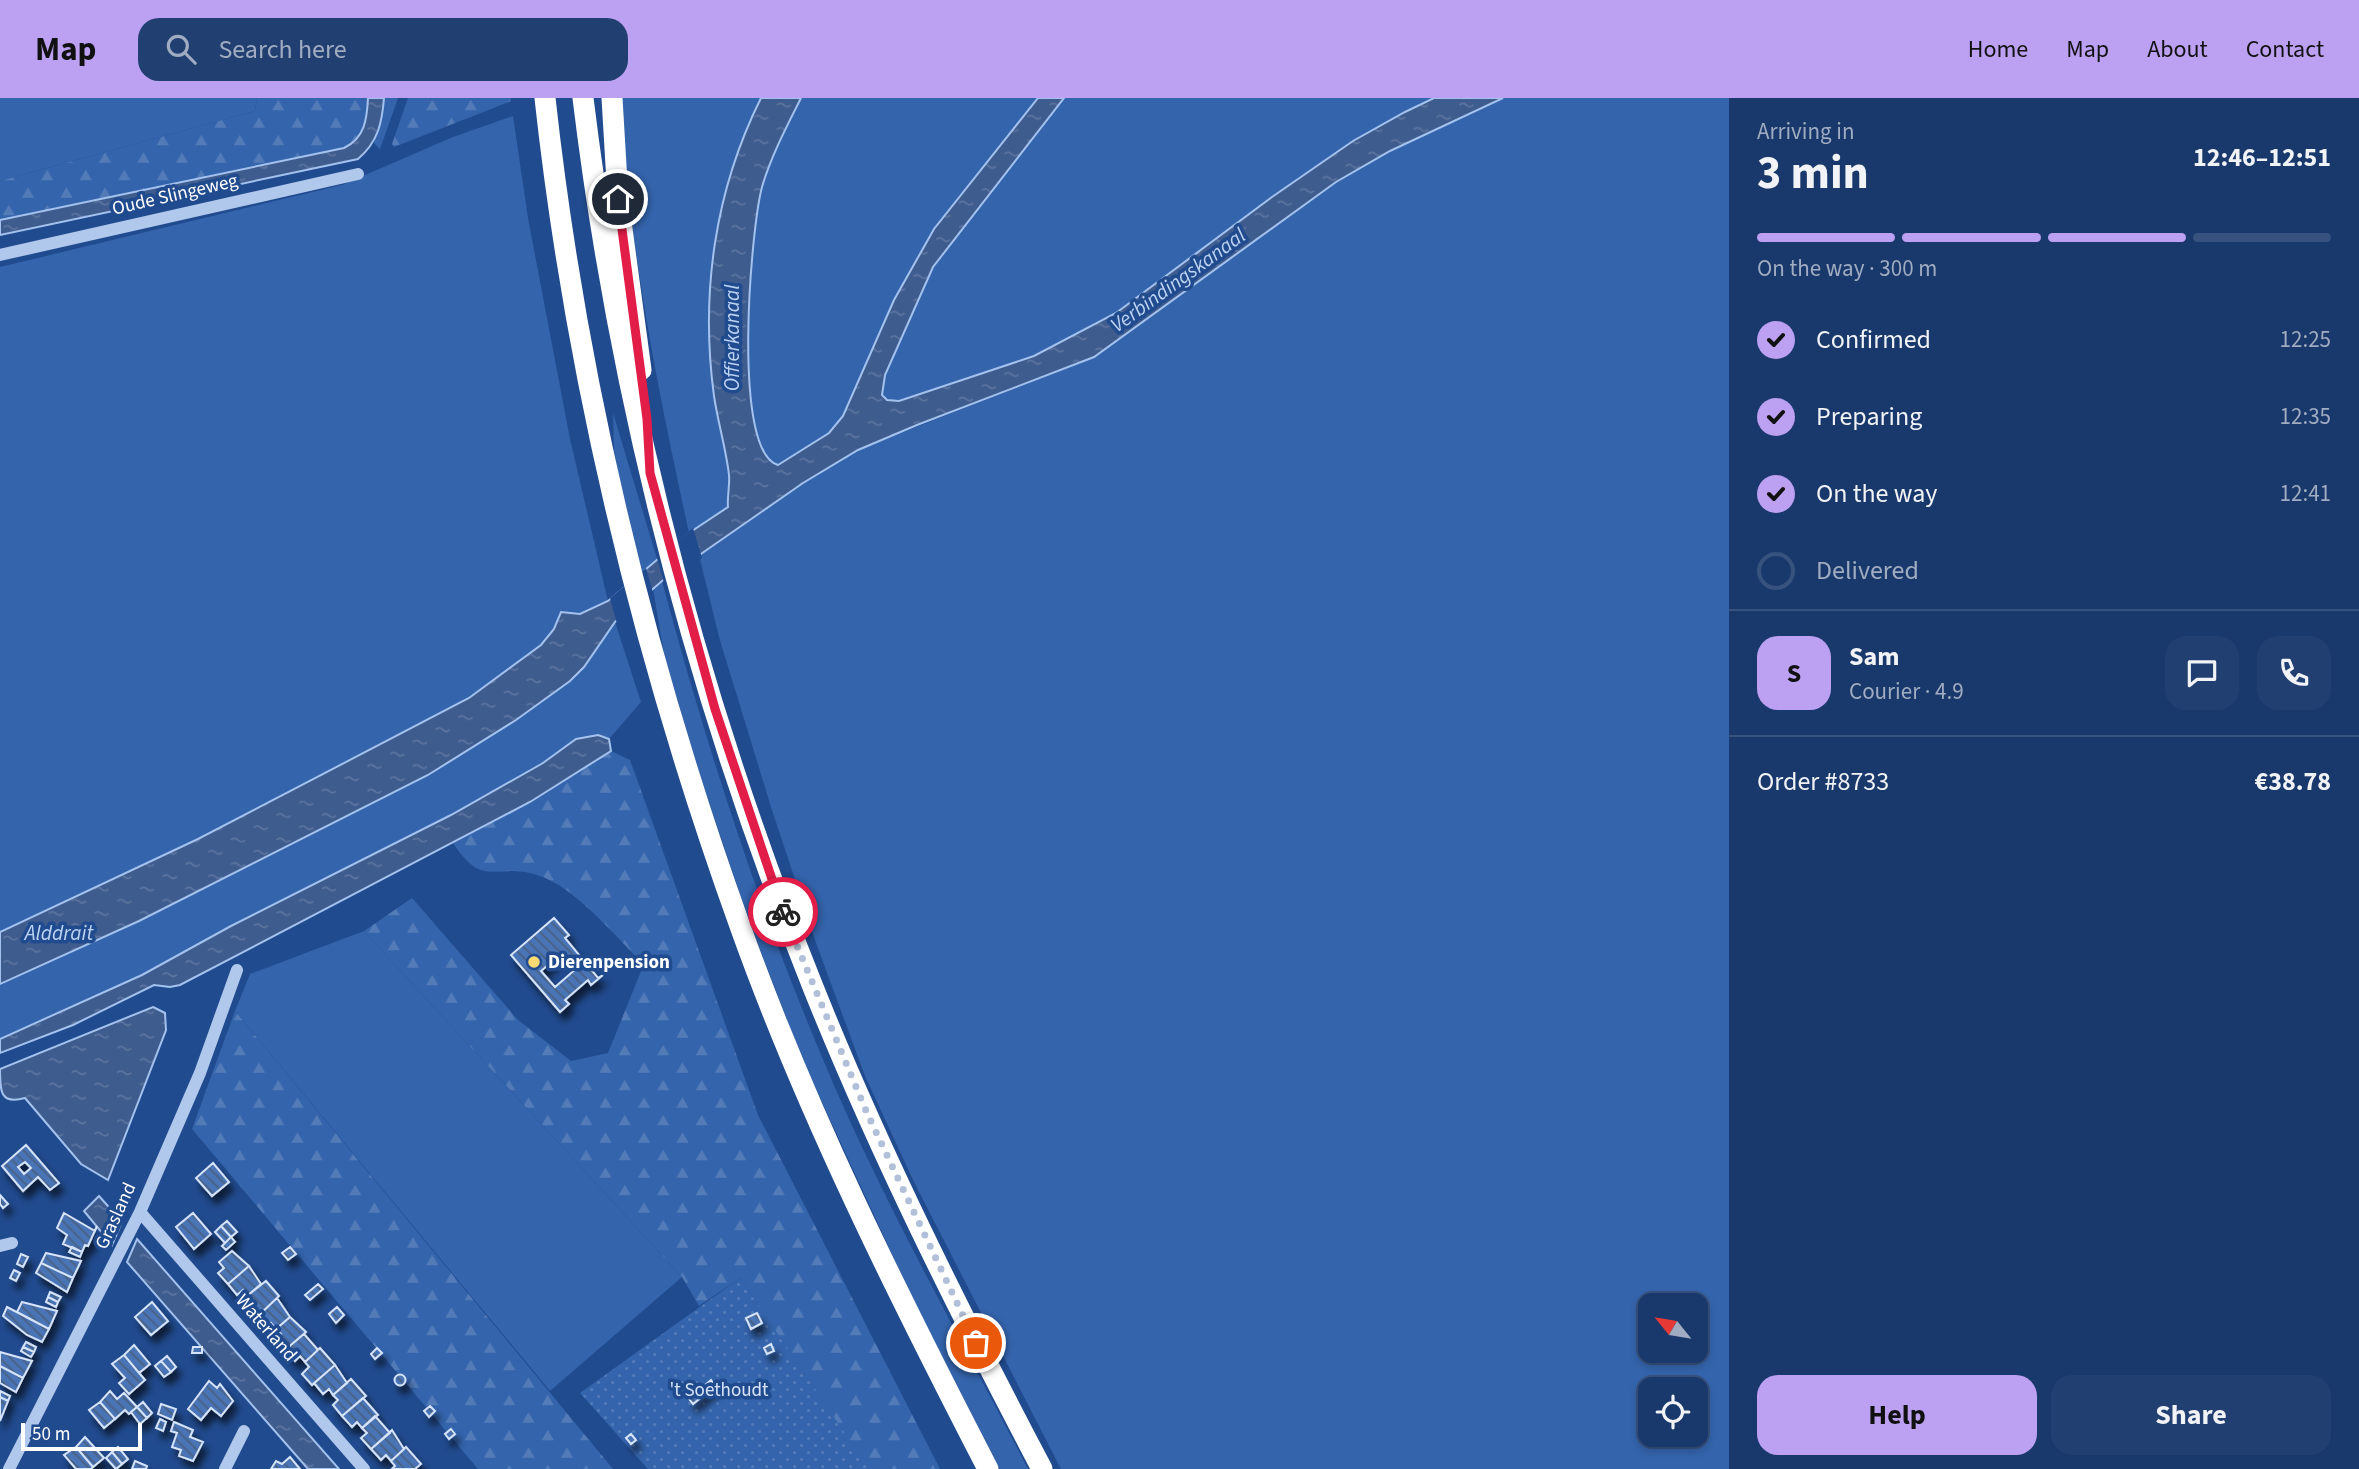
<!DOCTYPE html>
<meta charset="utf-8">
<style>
:root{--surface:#19386b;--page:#223f71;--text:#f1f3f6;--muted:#9facc1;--line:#37527e;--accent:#bca0f2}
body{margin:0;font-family:"Source Sans 3",sans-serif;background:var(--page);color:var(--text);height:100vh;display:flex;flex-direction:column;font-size:26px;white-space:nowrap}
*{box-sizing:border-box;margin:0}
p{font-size:23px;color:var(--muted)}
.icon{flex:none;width:38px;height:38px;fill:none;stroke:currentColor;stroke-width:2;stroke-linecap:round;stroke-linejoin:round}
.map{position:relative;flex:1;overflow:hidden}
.drawer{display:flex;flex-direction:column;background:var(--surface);width:630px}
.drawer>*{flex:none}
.needle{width:46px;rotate:300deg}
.tools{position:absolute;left:1638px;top:1195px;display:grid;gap:14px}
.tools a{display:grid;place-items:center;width:70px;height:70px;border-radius:14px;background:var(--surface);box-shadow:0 4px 10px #0003,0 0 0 2px var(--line);font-size:35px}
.scale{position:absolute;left:21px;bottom:18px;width:121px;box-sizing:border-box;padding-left:7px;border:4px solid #fff;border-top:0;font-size:19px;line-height:24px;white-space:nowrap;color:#fff;-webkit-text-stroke:5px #214b8f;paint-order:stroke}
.pin{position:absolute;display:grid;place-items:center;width:60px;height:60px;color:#fff;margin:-30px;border:4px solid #fff;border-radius:50%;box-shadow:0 2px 7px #0007}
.courier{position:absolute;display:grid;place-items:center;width:70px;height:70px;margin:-35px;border:5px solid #e11d48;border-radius:50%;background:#fff;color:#222;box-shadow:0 2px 9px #0007}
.head em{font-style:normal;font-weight:700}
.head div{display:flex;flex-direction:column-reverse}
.head{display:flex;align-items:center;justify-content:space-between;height:119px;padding:0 28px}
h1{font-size:46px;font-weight:700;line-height:52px}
.bar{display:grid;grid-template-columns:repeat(4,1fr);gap:10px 7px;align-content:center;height:84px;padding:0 28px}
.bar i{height:9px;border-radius:5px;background:var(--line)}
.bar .current{background:var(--accent)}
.bar p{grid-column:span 4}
.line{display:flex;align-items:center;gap:18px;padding:0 28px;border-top:2px solid var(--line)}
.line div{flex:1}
.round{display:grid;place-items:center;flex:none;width:74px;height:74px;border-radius:21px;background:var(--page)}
ol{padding:0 28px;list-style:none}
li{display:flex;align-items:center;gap:21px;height:77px}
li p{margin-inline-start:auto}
li .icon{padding:7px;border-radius:50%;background:var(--accent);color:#111;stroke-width:4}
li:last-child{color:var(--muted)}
li i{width:38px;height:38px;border:4px solid var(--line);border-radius:50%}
.cta{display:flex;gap:14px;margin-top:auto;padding:14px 28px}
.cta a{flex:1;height:80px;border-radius:21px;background:var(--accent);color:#111;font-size:28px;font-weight:700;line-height:80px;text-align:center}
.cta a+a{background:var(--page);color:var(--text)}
header{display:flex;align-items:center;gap:42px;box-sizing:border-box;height:98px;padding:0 35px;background:var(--accent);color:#111}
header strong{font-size:33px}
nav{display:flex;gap:38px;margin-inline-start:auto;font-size:24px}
.search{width:490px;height:63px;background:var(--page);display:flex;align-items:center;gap:18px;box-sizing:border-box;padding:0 24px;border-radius:21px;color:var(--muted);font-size:26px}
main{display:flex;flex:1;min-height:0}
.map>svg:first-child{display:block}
.green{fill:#3464ac;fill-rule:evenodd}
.forest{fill:url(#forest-firs)}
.garden{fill:url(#garden-dots)}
.water{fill:url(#water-ripples);stroke:#a4c2ee;stroke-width:2}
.pier{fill:#214b8f}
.building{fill:url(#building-back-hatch);stroke:#d6e4f9;stroke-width:2;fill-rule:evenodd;filter:url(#shadow)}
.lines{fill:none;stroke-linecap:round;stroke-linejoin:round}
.minor{stroke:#b0c8ec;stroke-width:12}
.highway{stroke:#fff;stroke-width:21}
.done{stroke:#b1c0d8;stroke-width:7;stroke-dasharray:0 12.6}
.route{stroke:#e11d48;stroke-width:9}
.poi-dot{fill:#f9d971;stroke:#214b8f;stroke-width:2.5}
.labels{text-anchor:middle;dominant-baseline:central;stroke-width:7;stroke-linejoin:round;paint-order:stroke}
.street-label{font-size:19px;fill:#fff;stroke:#214b8f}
.poi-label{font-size:19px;font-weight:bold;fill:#fff;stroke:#214b8f;text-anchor:start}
.park-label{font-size:19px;fill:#d6e4f9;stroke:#214b8f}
.water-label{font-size:21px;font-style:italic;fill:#bcd3f3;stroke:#214b8f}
</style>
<header>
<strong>Map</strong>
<div class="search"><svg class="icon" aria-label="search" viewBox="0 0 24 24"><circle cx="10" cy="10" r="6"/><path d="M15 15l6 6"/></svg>Search here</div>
<nav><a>Home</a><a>Map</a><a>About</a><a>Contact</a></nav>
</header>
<main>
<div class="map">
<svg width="1729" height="1371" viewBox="0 0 1729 1371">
<defs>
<pattern id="forest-firs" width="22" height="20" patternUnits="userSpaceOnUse" patternTransform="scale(1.75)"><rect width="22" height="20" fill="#3464ac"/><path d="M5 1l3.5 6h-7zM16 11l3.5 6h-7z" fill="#527bb8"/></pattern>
<pattern id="garden-dots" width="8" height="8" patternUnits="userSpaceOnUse" patternTransform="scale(1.75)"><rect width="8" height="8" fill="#3464ac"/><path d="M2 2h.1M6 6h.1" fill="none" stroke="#527bb8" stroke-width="1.8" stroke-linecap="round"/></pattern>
<pattern id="water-ripples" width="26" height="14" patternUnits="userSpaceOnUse" patternTransform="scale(1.75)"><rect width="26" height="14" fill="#3f5c8e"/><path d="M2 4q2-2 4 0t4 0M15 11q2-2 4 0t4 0" fill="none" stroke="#5c749f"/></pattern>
<pattern id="building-back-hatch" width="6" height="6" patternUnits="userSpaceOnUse" patternTransform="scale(1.75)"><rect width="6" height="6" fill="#4974b6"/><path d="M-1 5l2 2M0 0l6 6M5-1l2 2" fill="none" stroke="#4a6081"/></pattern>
<filter id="shadow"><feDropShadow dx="4.5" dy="8" stdDeviation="3.5" flood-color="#0009"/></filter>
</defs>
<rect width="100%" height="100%" fill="#214b8f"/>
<!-- green -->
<path class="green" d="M0 0H257L255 13 0 83Z
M384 0H398L380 51 374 45Z
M621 0H761C715 92 700 195 714 298 718 324 725 351 729 377 730 387 728 399 728 409L689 435C658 292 628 146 621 0Z
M801 0H1038L934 131 894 202 843 318 829 335 778 367C731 354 751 130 762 89 771 58 787 28 801 0Z
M1064 0H1434L1353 43 1116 215 1034 258 899 303 887 302 882 297 885 277 933 169Z
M1503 0H1729V1371H1061L914 1084 865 978 816 845 771 709 719 539 699 457 803 385 858 352 1094 259 1336 84 1390 53ZM1650 1208H1696V1253H1650ZM1650 1292H1696V1337H1650Z
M513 18 528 120 570 341 608 503 580 516 561 514 554 531 541 547 469 600 198 741 0 834V169L342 87 453 39Z
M613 315 658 464 638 478 614 352Z
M662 483C705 644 757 805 822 959 881 1101 958 1235 1028 1371H1000L915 1206 803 963 749 823 680 618 667 573 653 491Z
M615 524 641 604 609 641 598 637 576 641 543 665 451 717 231 828 142 877 0 941V886L139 823 428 677 584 569Z
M364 833 682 1179 550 1293 235 913 250 876Z"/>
<!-- forest -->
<path class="forest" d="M257 0H368C366 32 363 45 331 54L0 122V83L255 13Z
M408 0H511V3L394 49 392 46Z
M611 653 630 662 758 1017 940 1371H868L740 1180 699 1208 682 1179 364 833 412 800 518 922 571 963 608 955 644 866C615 839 575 788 537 777 494 764 484 792 453 745L530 704Z
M235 913 613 1371H478L192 1031Z"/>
<!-- garden -->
<path class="garden" d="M740 1180 869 1371H648L580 1295Z"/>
<!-- water -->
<path class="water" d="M368 0H384C382 25 378 44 358 61L0 137V122L344 50C365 40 367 21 368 0Z
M761 0H801C787 28 771 58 762 89 751 130 731 354 778 367L829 335 843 318 894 202 934 131 1038 0H1064L933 169 885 277 882 297 887 302 899 303 1034 258 1116 215 1272 99 1353 43 1405 14 1434 0H1503L1390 53 1336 84 1094 259 917 327 858 352 803 385 662 483 615 524 584 569 570 583 516 622 428 677 139 823 0 886V834L198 741 469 600 541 547 554 531 561 514 580 516 608 503 689 435 728 409C727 399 730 387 729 377 726 351 718 325 714 298 700 195 715 92 761 0Z
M598 637 609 641 611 653 530 704 180 887 170 889 154 887 73 927 0 955V941L142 877 231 828 451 717 543 665 576 641Z
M153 909 165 915 166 932 108 1082 81 1066 25 1000C0 1007 0 993 0 971Z
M99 1098 122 1124 112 1147 84 1113Z
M137 1141 339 1371H308L127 1164Z"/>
<!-- pier -->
<path class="pier" d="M693 430 702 460 664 485 657 460Z
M646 470 653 495 617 526 610 500Z"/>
<!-- building -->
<path class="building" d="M554 820 569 837 565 840 598 880 603 877 591 887 588 882 565 902 569 906 560 914 511 857ZM563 854 577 870 555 889 541 873Z
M26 1047 59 1085 50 1092 38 1079 23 1093 2 1068ZM25 1064 31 1070 24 1076 18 1069Z
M213 1065 229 1084 212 1098 196 1080Z
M0 1097 8 1106 3 1110 0 1106Z
M64 1115 95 1133 97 1128 88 1148 85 1147 82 1154 63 1146 67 1137 57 1130Z
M193 1115 211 1136 194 1151 176 1129Z
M227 1123 237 1134 231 1139 221 1128Z
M221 1128 231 1139 225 1145 215 1134Z
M231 1139 235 1144 226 1152 222 1148Z
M72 1149 82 1154 80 1159 69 1154Z
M290 1149 296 1156 288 1162 282 1155Z
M232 1153 249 1168 228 1186 218 1175 224 1170 219 1164Z
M46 1155 81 1163 73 1180 41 1165Z
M21 1156 28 1159 23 1169 17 1166Z
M41 1165 73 1180 67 1194 36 1175Z
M249 1168 261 1186 247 1198 243 1192 237 1197 228 1186Z
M14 1172 20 1175 16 1183 10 1180Z
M266 1183 279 1198 257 1219 247 1208 252 1203 247 1198Z
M318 1186 323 1191 310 1202 305 1197Z
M50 1194 61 1199 58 1204 48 1199Z
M48 1199 58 1204 56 1209 46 1204Z
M277 1200 290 1219 276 1231 271 1225 266 1230 257 1219Z
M22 1204 57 1213 49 1231 17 1214Z
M152 1204 168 1223 151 1237 135 1219Z
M7 1209 49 1231 42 1244 27 1237 3 1218Z
M337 1209 344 1217 336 1225 329 1216Z
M757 1215 762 1225 751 1231 746 1220Z
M290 1219 306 1234 285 1252 276 1241 281 1236 276 1231Z
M304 1236 318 1252 305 1264 300 1258 295 1263 285 1252Z
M26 1244 36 1249 34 1254 23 1249Z
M771 1246 774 1253 767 1256 764 1250Z
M134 1247 150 1266 139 1275 124 1257Z
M23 1249 34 1254 31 1259 21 1253Z
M193 1249H202V1255H192Z
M320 1250 335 1267 312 1287 302 1276 309 1269 305 1264Z
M377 1250 382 1255 375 1261 371 1256Z
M0 1254 32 1263 23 1280 0 1268Z
M124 1257 145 1282 129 1296 119 1285 125 1280 112 1266Z
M167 1258 176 1269 171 1274 161 1263Z
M161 1263 171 1274 164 1279 155 1268Z
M335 1267 347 1285 333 1297 329 1291 323 1296 314 1285Z
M0 1268 23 1280 16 1294 0 1285Z
M394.5 1282a5.5 5.5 0 1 1 11 0a5.5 5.5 0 1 1-11 0Z
M351 1281 366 1298 342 1318 333 1307 338 1302 333 1297Z
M711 1282 715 1288 693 1306 689 1301Z
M209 1283 217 1290 220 1286 233 1303 221 1318 211 1310 201 1322 188 1311Z
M0 1293 10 1298 8 1303 0 1299Z
M110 1293 117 1301 124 1295 137 1309 129 1316 125 1312 115 1321 100 1304Z
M0 1299 8 1303 0 1323Z
M363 1300 378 1317 362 1330 357 1324 352 1329 342 1318Z
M100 1304 115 1321 104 1330 89 1312Z
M143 1304 152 1315 147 1320 137 1309Z
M161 1306 176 1311 172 1322 158 1316Z
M430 1308 435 1313 429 1319 424 1313Z
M137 1309 147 1320 140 1326 131 1314Z
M375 1318 390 1335 371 1351 361 1340 367 1335 362 1330Z
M160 1321 166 1324 163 1333 156 1330Z
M174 1324 193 1332 190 1339 203 1344 193 1363 179 1358 181 1352 172 1349 177 1335 171 1333Z
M451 1331 455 1336 449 1341 445 1336Z
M392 1332 404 1351 391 1363 386 1357 381 1362 371 1351Z
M631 1336 636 1342 631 1346 626 1340Z
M85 1339 104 1360 93 1369 76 1349Z
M76 1349 93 1369 91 1371H76L64 1357Z
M118 1349 128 1361 122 1366 112 1354Z
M406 1349 421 1366 415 1371H392L395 1368 391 1363Z
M112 1354 122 1366 116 1371 106 1360Z
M290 1359 300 1371H271L276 1363 282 1366Z
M135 1363 147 1368 146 1371H132Z"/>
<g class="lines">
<!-- minor -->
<path class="minor" d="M0 157 358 76
M140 1114 364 1371
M0 1148 12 1145
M9 1371 140 1114 200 975 237 872
M225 1371 244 1333"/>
<!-- highway -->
<path class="highway" d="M545 0C576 282 644 561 740 828 806 1013 898 1197 988 1371
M583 0C620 304 699 605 813 889 879 1054 959 1213 1042 1371
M612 0 618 101 641 272"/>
</g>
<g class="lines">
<!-- done -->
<path class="done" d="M783 814 867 1015 976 1245"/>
<!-- route -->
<path class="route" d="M618 101 647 321 650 375 715 611 783 814"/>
</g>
<!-- markers -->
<circle class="poi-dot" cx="534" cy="864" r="7"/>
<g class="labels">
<!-- street labels -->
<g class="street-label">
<text transform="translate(175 97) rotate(-13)">Oude Slingeweg</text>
<text transform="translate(116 1118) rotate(-65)">Grasland</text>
<text transform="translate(266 1230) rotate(49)">Waterland</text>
</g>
<!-- poi labels -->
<g class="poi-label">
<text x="548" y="864">Dierenpension</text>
</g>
<!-- park labels -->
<g class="park-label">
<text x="719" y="1292">'t Soethoudt</text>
</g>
<!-- water labels -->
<g class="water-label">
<text transform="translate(1178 182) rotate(-36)">Verbindingskanaal</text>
<text transform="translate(732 240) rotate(-90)">Offierkanaal</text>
<text x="59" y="835">Alddrait</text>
</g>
</g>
</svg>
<div class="tools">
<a><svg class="needle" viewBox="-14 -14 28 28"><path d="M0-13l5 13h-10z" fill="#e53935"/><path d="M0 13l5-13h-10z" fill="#9facc1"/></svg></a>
<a><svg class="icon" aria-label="locate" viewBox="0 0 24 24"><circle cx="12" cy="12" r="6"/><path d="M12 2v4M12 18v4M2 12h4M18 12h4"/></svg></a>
</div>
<div class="scale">50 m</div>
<div class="pin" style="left:976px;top:1245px;background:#ea580c"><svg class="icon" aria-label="bag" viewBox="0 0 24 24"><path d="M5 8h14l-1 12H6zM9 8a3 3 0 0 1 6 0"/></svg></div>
<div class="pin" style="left:618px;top:101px;background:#1f2937"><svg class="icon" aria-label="home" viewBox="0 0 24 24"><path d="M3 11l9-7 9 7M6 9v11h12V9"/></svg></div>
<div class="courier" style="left:783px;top:814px"><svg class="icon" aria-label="bike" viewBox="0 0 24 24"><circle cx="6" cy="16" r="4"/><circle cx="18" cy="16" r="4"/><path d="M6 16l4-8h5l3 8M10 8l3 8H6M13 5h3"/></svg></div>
</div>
<section class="drawer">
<div class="head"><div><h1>3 min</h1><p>Arriving in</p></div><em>12:46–12:51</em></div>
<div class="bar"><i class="current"></i><i class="current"></i><i class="current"></i><i></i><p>On the way · 300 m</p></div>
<ol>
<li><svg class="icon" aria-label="check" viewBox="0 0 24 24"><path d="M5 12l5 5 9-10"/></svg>Confirmed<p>12:25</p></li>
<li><svg class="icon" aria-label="check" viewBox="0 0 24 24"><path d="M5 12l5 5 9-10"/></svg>Preparing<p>12:35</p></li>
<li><svg class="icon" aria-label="check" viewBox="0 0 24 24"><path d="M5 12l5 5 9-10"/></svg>On the way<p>12:41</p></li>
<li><i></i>Delivered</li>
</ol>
<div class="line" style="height:126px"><b class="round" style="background:var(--accent);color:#111">S</b><div><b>Sam</b><p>Courier · 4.9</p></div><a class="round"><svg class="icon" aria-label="chat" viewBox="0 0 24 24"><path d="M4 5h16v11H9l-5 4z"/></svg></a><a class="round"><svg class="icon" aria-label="phone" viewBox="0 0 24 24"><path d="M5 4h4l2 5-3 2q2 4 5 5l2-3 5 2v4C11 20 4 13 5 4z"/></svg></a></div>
<div class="line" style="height:91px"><div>Order #8733</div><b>€38.78</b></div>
<div class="cta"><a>Help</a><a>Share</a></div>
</section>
</main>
